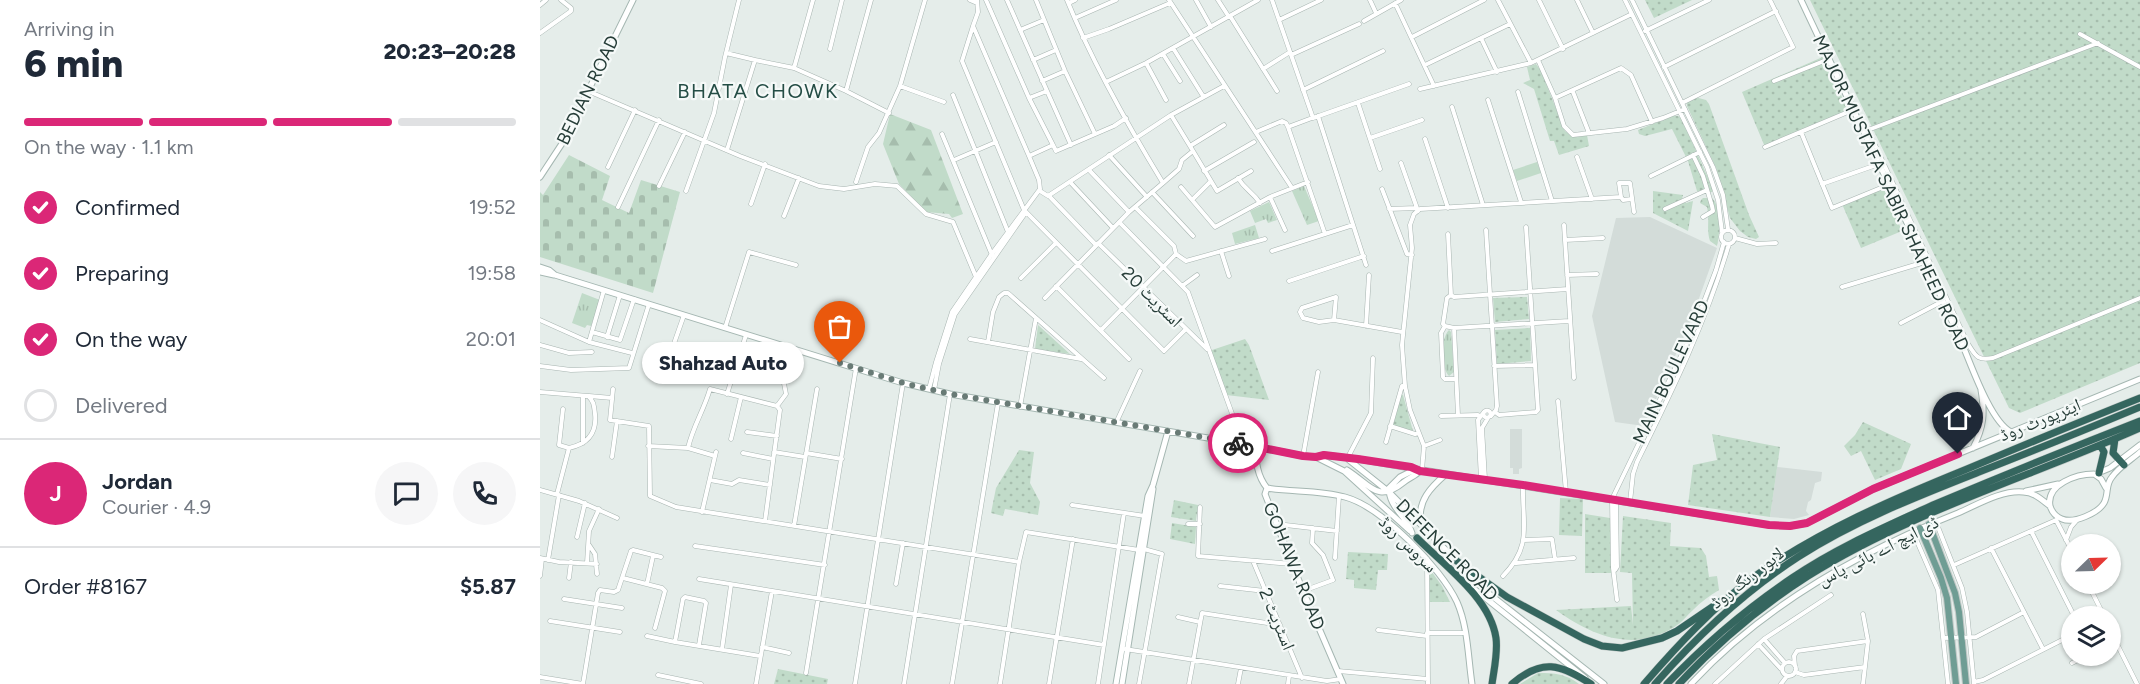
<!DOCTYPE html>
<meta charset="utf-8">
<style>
:root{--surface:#fff;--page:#f6f6f7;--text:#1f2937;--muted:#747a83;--line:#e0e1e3;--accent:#db2777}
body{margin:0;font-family:Figtree,"Noto Naskh Arabic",sans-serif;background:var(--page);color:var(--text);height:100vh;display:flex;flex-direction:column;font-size:22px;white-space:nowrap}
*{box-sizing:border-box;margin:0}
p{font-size:20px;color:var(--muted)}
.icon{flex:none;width:33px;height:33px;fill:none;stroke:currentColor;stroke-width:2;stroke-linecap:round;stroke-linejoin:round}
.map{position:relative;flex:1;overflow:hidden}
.drawer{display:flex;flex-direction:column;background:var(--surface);width:540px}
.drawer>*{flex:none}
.needle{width:39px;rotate:67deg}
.fabs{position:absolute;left:1521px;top:534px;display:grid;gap:12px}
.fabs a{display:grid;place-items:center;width:60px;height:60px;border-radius:50%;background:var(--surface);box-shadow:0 2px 4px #0004;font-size:30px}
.pin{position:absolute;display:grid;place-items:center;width:51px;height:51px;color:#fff;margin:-62px -26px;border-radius:50% 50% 50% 0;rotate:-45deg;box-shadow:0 0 6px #0007}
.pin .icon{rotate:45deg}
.courier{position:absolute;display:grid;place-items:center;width:60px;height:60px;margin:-30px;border:4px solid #db2777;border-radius:50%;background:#fff;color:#222;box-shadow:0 2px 8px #0007}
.bubble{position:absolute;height:42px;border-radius:21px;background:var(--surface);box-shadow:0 2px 4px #0004;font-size:20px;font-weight:800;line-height:42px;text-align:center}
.head em{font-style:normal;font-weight:800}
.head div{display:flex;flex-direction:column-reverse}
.head{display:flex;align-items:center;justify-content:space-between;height:102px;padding:0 24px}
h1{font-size:39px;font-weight:800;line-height:45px}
.bar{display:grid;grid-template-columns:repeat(4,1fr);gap:9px 6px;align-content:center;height:72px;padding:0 24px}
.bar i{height:8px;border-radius:4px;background:var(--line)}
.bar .on{background:var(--accent)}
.bar p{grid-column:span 4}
.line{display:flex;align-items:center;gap:15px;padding:0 24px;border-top:2px solid var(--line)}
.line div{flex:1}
.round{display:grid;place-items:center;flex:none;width:63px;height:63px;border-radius:32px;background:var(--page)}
ol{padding:0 24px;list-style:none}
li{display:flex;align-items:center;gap:18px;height:66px}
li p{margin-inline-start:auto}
li .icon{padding:6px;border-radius:50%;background:var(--accent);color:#fff;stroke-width:4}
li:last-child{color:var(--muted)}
li i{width:33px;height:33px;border:3px solid var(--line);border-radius:50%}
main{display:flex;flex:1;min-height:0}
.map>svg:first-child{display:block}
.built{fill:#d3dcd9}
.grass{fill:url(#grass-tufts)}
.forest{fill:url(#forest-firs)}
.cemetery{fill:url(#cemetery-stones)}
.park{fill:url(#park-dots)}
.pitch{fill:#c1dbc9}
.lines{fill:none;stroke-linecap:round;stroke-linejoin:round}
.street-casing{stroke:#a8b5b1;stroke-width:5}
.secondary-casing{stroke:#a5b7b2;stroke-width:7}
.primary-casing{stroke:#c2c9c7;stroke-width:8}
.highway-casing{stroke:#c2c9c7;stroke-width:8}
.street{stroke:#fff;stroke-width:4}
.secondary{stroke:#fff;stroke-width:5}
.primary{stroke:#6f9d94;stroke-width:6}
.highway{stroke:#35665f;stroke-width:7}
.done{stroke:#697b76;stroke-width:6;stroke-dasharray:0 10.8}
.route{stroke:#db2777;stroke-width:8}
.labels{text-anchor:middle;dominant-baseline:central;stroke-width:4.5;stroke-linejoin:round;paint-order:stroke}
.street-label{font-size:18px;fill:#263d38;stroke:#f5f9f8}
.neighbourhood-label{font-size:20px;letter-spacing:1.5px;fill:#244d45;stroke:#f5f9f8}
</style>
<main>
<section class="drawer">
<div class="head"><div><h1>6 min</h1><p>Arriving in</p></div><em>20:23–20:28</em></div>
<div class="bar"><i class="on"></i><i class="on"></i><i class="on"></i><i></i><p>On the way · 1.1 km</p></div>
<ol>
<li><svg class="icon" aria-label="check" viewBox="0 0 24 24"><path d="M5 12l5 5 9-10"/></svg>Confirmed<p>19:52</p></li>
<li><svg class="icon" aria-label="check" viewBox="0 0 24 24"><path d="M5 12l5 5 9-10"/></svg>Preparing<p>19:58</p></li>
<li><svg class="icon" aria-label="check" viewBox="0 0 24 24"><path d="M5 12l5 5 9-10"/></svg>On the way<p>20:01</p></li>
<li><i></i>Delivered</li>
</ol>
<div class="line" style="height:108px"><b class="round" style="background:var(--accent);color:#fff">J</b><div><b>Jordan</b><p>Courier · 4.9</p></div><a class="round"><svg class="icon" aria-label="chat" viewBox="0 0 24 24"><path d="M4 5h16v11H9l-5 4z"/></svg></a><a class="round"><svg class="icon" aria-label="phone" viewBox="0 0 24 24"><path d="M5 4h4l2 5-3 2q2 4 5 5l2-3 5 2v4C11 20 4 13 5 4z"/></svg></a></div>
<div class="line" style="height:78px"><div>Order #8167</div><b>$5.87</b></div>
</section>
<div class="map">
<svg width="1600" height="684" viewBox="0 0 1600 684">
<defs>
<pattern id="grass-tufts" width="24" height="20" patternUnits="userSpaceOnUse" patternTransform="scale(1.5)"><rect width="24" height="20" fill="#c1dbc9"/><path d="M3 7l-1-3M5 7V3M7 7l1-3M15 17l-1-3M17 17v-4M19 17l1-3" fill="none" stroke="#a6bdad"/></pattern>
<pattern id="forest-firs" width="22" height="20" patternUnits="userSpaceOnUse" patternTransform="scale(1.5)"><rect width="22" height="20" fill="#c1dbc9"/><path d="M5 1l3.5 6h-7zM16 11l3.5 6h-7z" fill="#a6bdad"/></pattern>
<pattern id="cemetery-stones" width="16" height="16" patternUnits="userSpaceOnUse" patternTransform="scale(1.5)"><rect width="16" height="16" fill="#c1dbc9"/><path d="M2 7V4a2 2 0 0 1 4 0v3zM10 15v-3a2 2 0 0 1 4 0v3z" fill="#a6bdad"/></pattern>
<pattern id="park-dots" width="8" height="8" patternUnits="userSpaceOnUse" patternTransform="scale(1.5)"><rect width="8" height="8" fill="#c1dbc9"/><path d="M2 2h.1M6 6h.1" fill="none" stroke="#a6bdad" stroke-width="1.8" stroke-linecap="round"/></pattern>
</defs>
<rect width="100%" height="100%" fill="#e5edea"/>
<!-- built -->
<path class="built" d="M1110 217 1177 248 1152 318 1104 426 1075 422 1052 316 1076 218Z
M970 429H982V468L979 469V474H973V468H970Z
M1237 467 1282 472 1281 481 1275 483 1271 500 1268 502 1266 511 1269 515 1254 519 1230 517Z"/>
<!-- grass -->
<path class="grass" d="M764 186 779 221 767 225 752 191Z
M729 202 737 220 728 223 726 219 715 223 710 211Z
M715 225 719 238 695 244 692 233Z
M42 293 60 300 51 326 47 325 45 328 32 323Z
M909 330 911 332 914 372 909 376C901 368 900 339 909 330Z"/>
<!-- forest -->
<path class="forest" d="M350 114 391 130 423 214 412 218 409 214 386 212 359 184 343 144Z"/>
<!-- cemetery -->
<path class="cemetery" d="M29 155 70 176 62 200 89 213 101 180 140 192 113 293 0 257V192L3 195Z"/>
<!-- park -->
<path class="park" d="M1105 0H1152L1114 18Z
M1270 0H1600V363L1480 413 1469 408Z
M1285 56 1308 112 1225 147 1202 92Z
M996 64 1001 71 1025 131 1032 136 1047 135 1049 146 1019 155 1014 141H1010L994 89 983 83 990 80 987 67Z
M1155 97 1166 100 1169 104 1209 215 1219 237 1216 239 1208 237 1200 231 1190 218 1176 168 1147 106V101Z
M1132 116H1138L1142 119 1173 189 1172 192 1160 193 1157 191 1148 161 1132 129 1105 136 1099 134 1098 130Z
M1343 187 1362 231 1321 248 1302 204Z
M1113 191 1143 195 1142 199 1146 203 1153 201 1148 231 1113 213Z
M1163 198H1172C1182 208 1180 233 1177 246L1170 241C1166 229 1170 220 1167 207L1160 203 1161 200Z
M987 297 989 319 955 322 953 298Z
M498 325 530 354 495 349Z
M990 328 991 361 957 364 955 330Z
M705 339 709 345 729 400 686 395 669 351Z
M860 394 863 395 873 431 853 426Z
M1323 422 1371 444 1361 469 1335 480 1321 451 1311 456 1304 446 1315 435Z
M1172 434 1240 447 1230 517 1148 505 1153 465 1177 460Z
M479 450 494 452 490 483 500 502 498 515 465 509 463 516 451 513 456 488Z
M1020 498 1043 499 1042 536 1019 535Z
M634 500 658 505 656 521 631 517Z
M1045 514 1070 518 1071 573H1045Z
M1083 516 1131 523 1130 546 1161 548 1166 556 1169 577 1177 576 1179 590C1169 596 1161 602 1153 610 1148 614 1145 619 1140 623 1098 654 1055 638 1016 610L1091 606 1093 625 1092 573 1080 572Z
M632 523 656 527 655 544 630 539Z
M808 552 848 554 847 570H838L836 590 814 588V580L806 579Z
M889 568 902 586 910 602H889Z
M238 669 288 679 287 684H234Z
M998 673C1014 673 1027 674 1039 684H980Z"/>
<!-- pitch -->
<path class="pitch" d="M997 162 1001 173 977 181 973 170Z"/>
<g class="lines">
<defs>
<path id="street" d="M430 0 437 3
M437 0 438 12 433 26 489 156
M446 0 489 98 513 145
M467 0 507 91 489 98
M496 0 525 71 555 134
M629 0 752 188
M656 0 671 27
M678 0 689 17
M732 0 773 118 869 84
M830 0 836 13
M958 0 991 63
M999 0 1023 49
M1037 0 1053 33
M1085 0 1167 167 1178 200 1182 232
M1092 0 1173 167 1183 195 1188 229
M529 3 535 0
M855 3 894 86
M0 5 6 0
M690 16 737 91
M535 18 576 0
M739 20 781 0
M824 21 861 0
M433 26 422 61 484 210
M480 30 504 20
M1105 31 1169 0
M0 33 31 11V8L21 0
M1540 34 1600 67
M872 37 944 0
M543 38 569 29 630 3
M941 38 957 72
M1558 43 1328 130 1428 344C1436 356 1437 361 1453 358L1600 298
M633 48 663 96
M290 49 302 0
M186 53 215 60 187 150
M623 54 640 81
M751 55 819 24
M215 60 254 68 306 91 349 113
M493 60 516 50
M998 60 1015 98 1024 126 1033 135 1087 129 1123 118 1145 109
M606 63 626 100
M885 65 970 24
M1124 67 1236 11
M254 68 273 0
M723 69 750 52
M502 81 525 71
M1234 81 1289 59
M566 82 606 63 718 0
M360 86 404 102
M880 89 991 63 1092 14
M763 90 843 51
M48 91 200 156 279 186 304 189 335 184 357 186 386 214 413 222 436 277
M306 91 331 0
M507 91 531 145
M978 92 1012 201
M1033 92 1049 133
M413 95 468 232
M1015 98 1081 68 1091 75 1112 122
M948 100 981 202
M818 103 840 169
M1142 103 1253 47 1230 0
M912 107 943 205
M631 115 653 151
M778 116 826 265
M772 118 748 127 785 234
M716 132 742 121 746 123 748 127
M1261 132 1292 208 1348 185
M402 134 452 255
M830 138 882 120
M885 139 908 208
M650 146 684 125
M1225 147 1308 112H1314
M569 155 607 197
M1153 155 1163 176 1172 206 1173 211 1163 217
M1037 157 1052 199
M414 160 456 142
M861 163 878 211
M68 167 95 110
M549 170 589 212
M664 171 714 142
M1111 176 1160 152
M698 178C706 191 712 191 720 203
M671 181 677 191 711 171
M316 182 328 147 339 133 360 86 385 0
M530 182 573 228
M623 183 639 169 642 160 653 151 671 181 653 199
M1282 184 1339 164
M119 186 145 132
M641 187 675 227 730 197 768 182
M842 189 867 254 872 255
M146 191 174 113 185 57 199 0
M500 191 508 196 631 115 684 86
M612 192 653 236
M509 196 556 245
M730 197 745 230
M1081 197 1079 183H1090L1094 212
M211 204 225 164
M78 207 119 120
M595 207 634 246 636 254 646 261 725 239
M849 209 876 208
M1125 209 1167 190
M486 212 624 351 645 330
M244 216 259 178
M579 222 648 292 703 444
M1024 225 1034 378
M1181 237a7 7 0 1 1 14 0a7 7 0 1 1-14 0Z
M946 230 957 406 956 410 951 416
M908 234 911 295
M1195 238 1217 244 1236 243
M1025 240 1063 238
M558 243 667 349
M681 251 689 276
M732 251 813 225
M1027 275 1057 274
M481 278 515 244
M749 281 824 256
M516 286 589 359
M642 286 657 275
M1302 287 1385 262
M64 290 49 342 92 353
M505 298 589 212 623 183C587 124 553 64 527 0
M0 320 49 342
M794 320 796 297 762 308 760 312 763 318 779 322 794 320 862 332
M1361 323 1403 301
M826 326 829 275
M905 326 914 328 1029 321
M185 328 209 252 256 265
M914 328 918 415
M561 330 636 254
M52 332 80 340 94 299
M67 337 80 295
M430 339 541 359
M448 342 453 312 459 297 464 293H468L564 378
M0 345 29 353 52 352
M0 366 31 370 89 368 109 304
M954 366 995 365
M124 372 144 315
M916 379H905L903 377 901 333 905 326 903 324 907 298 911 295 914 297 1028 289
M73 389 70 420 109 426 110 496 136 507 479 562
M389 389 396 362 412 312 451 255 500 189 499 180 489 156 513 145 516 151 574 126 586 118
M394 390 399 364 415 314 486 212
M0 392 48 396C54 401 54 406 55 414 57 433 48 444 29 448L17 494
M187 394 206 335
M43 396V443
M49 396 72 398
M1018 401 1026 492
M237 406 246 394 238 352 240 345
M480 407 496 318
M23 409 19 445 29 448
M943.5 414a3.5 3.5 0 1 1 7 0a3.5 3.5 0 1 1-7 0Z
M955 412 959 415 996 412 998 410 986 227
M901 416 938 415 940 416
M576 423 600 371
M850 426 875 434 879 433
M207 432 237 436
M191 439 201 397
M846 442 862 386H865
M108 446 148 448C153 426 164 410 170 389L237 406 240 410 225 521
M884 446 900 440
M148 448 175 456
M234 452 265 457
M203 453 233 459
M266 453 302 459
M763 456 778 372
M72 457 77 421
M807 459 831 413 833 358
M882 470 884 446 870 410 865 386 862 345 872 248 870 225 874 214 880 209 1081 197 1083 200 1092 199
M941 479 938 420 944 412
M945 479 942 428 948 418
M170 480 192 484 199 480 230 485
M0 490 39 501 77 518
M1090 502 1093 474 1097 462C1132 391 1167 320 1189 244
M532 505 605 516
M660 507 658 556 752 564
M162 512 176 452
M1516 520 1532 551
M1396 522 1422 588 1427 612 1434 684
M648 524H660
M737 524 797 531
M254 526 277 389
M1491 531 1534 616
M1373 532 1398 590 1408 684
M37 537 45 503
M984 540 1012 539 1015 559
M1526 540 1531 527 1537 520
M49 545 55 554 57 574
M155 546 285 565
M1451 548 1503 649
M0 558 19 562 57 564
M795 558 799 496
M887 559 888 684
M8 560 19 495
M713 561 762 678
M47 563 49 531 59 509
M976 563 1034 558
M1414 565 1516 520
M1075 570 1077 567 1076 501
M0 576 2 559
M963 576C993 545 982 525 983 485
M29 578 31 562
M83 578 122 588 125 591 115 628
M159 579 564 645
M107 584 113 556
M356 584 363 543
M1548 584 1564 616
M680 586 725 591
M763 591 793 580 783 555 772 543 773 528
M24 599 82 608
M1077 600 1073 568 1072 499 1152 333 1176 270 1184 242
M638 617 660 622
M10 621 80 632
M838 630 887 636
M1570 630 1597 684
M887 633H925
M107 636 135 642
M1403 638 1436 637 1484 612
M1224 639 1245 663
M1218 644 1241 669
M159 645 166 603 164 601 145 597 143 599 135 642 220 656
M222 647 249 653
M182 649 191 585
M585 649 787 681 801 679
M1242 669a7 7 0 1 1 14 0a7 7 0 1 1-14 0Z
M1532 663 1546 656
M1255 666 1254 656 1257 651 1328 641
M798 671 888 679
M1255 672 1264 675 1325 667
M266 673 316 368
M118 675 161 684
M0 677 43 684
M1434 682 1443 680 1532 635
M43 684 58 593 60 590 74 592 78 590 91 551 93 550 121 557
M216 684 232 591
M315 684 363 383
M364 684 410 394
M412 684 458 403
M460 684 479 562 486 532 599 550
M509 684 533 539
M558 684 584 513
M599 684 622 554 604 549
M649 684 662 613 740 625
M698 684 701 668
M748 684 749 676
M1175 684 1224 639 1291 595
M1241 684 1247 676
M1323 684 1328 641 1323 614"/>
<path id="secondary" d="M1261 0C1315 115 1372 229 1423 346 1432 367 1451 422 1471 432
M0 177 23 142 93 0
M0 267 9 270 15 275 363 383 410 394 703 444 763 456 776 457 784 455 818 459 876 469
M0 272 14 275
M715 447C716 461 717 476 727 488L725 494 763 591 803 684
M1433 448C1444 427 1445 413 1441 390
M776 457 804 471 870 531
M809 460 849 492 948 593 1064 684
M807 470C831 485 837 504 864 482 869 478 875 476 880 471
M1558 473 1570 468 1600 445
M727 488C752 492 780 490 805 497 842 507 901 568 917 602 928 627 928 657 932 684
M1566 488 1561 479 1554 474C1537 474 1506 484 1510 506 1512 512 1516 517 1522 519 1534 524 1558 513 1564 503 1569 494 1565 485 1572 477 1579 467 1591 460 1600 452
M1486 491 1518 484
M881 523C877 501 891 487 906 474
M872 533C866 515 849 508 849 488L860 477 876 469 1229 525 1250 526 1267 523 1333 489 1600 379
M928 584 1045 678
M576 684 608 496 613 485 628 431
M582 684 613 489
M1151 684C1224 605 1319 552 1418 513 1437 505 1461 490 1483 492 1494 492 1502 500 1510 506"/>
<path id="primary" d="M1389 524 1415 593 1419 612 1426 684
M1380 528 1401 578 1407 598 1416 684"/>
<path id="highway" d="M1575 439 1573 453 1584 465
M1559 473 1564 452 1560 445
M877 538C905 566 950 598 956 638 958 653 954 669 952 684
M914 559 967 597 1044 639 1062 646 1082 648 1122 638 1137 631 1181 601
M972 684C1002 658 1020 664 1051 684
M1104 684C1137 646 1174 606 1215 576 1281 530 1353 499 1427 469 1484 445 1542 421 1600 398
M1115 684C1157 636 1204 592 1258 557 1314 521 1378 496 1439 472 1493 451 1547 429 1600 407
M1127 684C1165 644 1206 609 1252 578 1296 548 1345 527 1393 505 1462 476 1531 448 1600 421
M1139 684C1177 643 1221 606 1268 576 1370 512 1490 477 1600 428"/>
</defs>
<!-- street casing -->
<use href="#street" class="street-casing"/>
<!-- secondary casing -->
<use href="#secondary" class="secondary-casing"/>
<!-- primary casing -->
<use href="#primary" class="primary-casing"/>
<!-- highway casing -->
<use href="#highway" class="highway-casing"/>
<!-- street -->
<use href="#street" class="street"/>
<!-- secondary -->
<use href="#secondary" class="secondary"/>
<!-- primary -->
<use href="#primary" class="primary"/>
<!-- highway -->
<use href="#highway" class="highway"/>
</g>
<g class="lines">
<!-- done -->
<path class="done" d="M300 363 363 383 410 394 698 443"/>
<!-- route -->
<path class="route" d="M698 443 763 456 776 457 784 455 818 459 871 467 880 471 983 485 1229 525 1250 526 1267 523 1333 489 1418 454"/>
</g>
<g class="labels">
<!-- street labels -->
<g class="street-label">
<text transform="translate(48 90) rotate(-64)">BEDIAN ROAD</text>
<text transform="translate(1351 193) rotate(65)">MAJOR MUSTAFA SABIR SHAHEED ROAD</text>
<text transform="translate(612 297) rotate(45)">اسٹریٹ 20</text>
<text transform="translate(1131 372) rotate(-65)">MAIN BOULEVARD</text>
<text transform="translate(1500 420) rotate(-22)">ایئرپورٹ روڈ</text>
<text transform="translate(868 544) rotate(44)">سروس روڈ</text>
<text transform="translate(907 550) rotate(45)">DEFENCE ROAD</text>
<text transform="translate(1338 551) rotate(-27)">ڈی ایچ اے بائی پاس</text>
<text transform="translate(754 566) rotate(68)">GOHAWA ROAD</text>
<text transform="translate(1207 578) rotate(-38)">لاہور رنگ روڈ</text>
<text transform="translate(737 619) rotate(67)">اسٹریٹ 2</text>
</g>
<!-- neighbourhood labels -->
<g class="neighbourhood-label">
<text x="218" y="91">BHATA CHOWK</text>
</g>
</g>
</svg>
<div class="fabs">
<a><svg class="needle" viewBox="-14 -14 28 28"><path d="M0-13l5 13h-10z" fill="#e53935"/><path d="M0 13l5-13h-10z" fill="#747a83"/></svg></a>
<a><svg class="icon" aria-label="layers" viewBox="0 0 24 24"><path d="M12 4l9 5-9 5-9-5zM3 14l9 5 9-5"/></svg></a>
</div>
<div class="pin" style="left:300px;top:363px;background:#ea580c"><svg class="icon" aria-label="bag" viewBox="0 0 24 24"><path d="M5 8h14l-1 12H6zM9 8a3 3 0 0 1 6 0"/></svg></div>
<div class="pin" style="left:1418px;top:454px;background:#1f2937"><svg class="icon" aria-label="home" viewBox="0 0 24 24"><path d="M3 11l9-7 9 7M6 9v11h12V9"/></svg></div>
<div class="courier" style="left:698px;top:443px"><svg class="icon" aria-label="bike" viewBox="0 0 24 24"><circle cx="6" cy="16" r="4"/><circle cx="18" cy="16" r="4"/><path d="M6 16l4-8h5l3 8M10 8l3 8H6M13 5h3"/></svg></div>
<div class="bubble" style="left:102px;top:342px;width:162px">Shahzad Auto</div>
</div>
</main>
